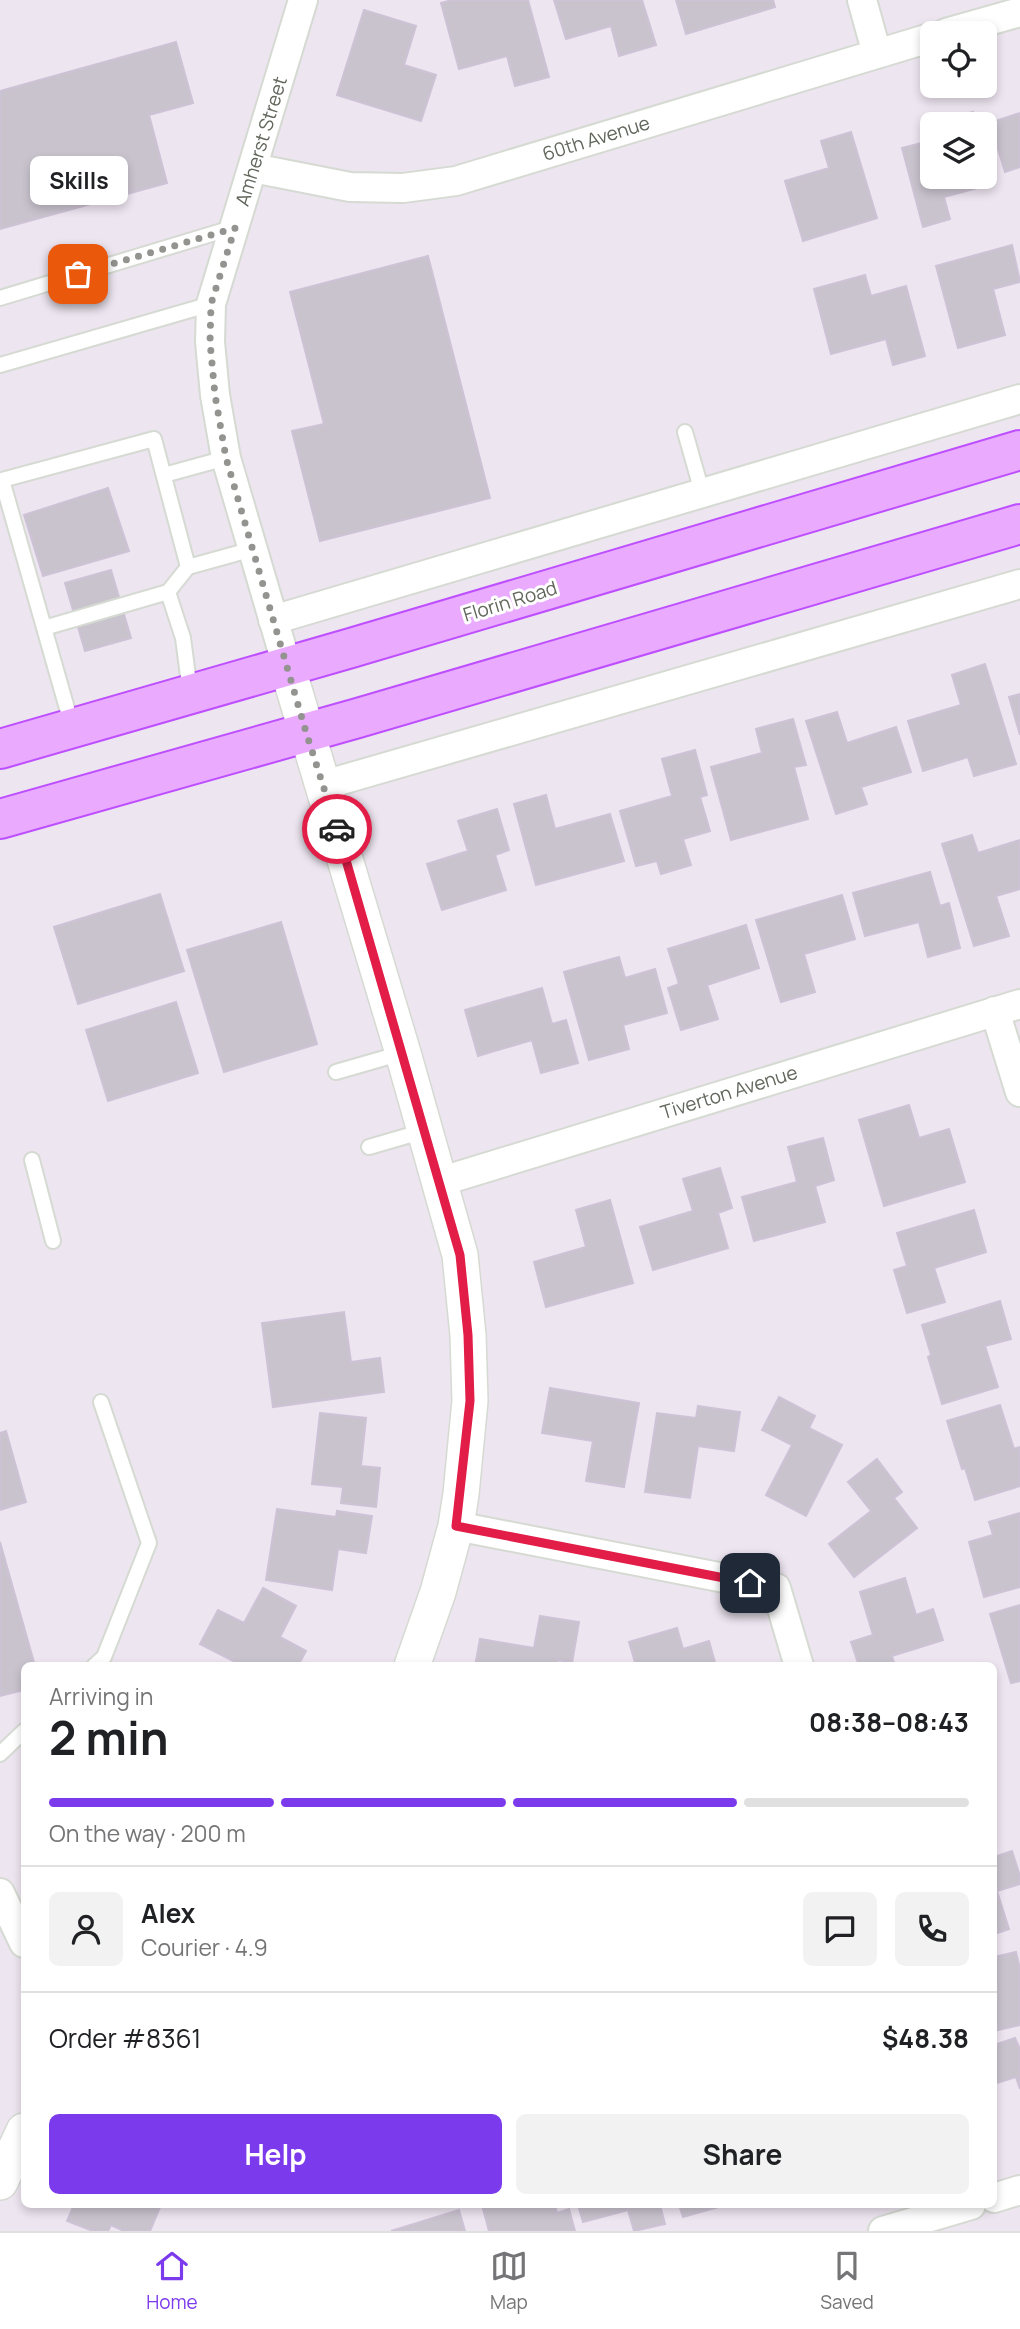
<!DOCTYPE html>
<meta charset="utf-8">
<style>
:root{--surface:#fff;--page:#f2f2f2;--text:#202124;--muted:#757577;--line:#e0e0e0;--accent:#7c3aed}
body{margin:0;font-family:Manrope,sans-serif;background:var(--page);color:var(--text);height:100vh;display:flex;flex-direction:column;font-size:26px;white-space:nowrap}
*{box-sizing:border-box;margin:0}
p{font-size:23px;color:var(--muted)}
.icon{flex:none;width:38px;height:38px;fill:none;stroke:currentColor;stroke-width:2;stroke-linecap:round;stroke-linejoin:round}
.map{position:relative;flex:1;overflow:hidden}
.sheet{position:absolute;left:21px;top:1662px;width:976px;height:546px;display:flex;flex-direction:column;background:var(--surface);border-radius:10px;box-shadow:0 4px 10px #0003}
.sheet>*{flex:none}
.tools{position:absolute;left:920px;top:21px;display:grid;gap:14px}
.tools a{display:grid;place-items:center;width:77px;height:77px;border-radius:10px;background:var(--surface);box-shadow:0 4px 10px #0003;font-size:35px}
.pin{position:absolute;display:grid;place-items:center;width:60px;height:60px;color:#fff;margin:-30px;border-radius:14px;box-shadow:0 4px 10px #0006}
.courier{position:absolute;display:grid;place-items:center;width:70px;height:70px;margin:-35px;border:5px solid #e11d48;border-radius:50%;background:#fff;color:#222;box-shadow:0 2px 9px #0007}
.bubble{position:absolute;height:49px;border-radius:10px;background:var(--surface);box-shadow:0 4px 10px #0003;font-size:23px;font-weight:700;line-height:49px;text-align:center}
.headline em{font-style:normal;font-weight:700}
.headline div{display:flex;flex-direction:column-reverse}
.headline{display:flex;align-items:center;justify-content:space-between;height:119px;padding:0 28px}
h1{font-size:46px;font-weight:700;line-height:52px}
.bar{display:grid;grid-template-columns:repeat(4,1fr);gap:10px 7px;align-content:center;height:84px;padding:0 28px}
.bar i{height:9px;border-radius:5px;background:var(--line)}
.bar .current{background:var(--accent)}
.bar p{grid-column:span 4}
.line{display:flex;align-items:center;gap:18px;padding:0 28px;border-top:2px solid var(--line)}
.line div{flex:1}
.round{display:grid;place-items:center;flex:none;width:74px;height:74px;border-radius:10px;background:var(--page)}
.primary-button{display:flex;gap:14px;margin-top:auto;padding:14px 28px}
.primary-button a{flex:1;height:80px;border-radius:10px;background:var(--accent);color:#fff;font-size:28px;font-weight:700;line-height:80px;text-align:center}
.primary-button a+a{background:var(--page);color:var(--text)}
.tab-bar{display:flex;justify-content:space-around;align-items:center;height:98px;border-top:2px solid var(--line);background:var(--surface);font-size:19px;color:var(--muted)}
.tab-bar a{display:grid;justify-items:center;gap:4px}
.tab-bar .current{color:var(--accent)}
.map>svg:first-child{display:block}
.building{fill:#c9c3ce;stroke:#cec2d6;stroke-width:2}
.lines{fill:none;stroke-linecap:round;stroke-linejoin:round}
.service-casing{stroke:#d5dad2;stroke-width:18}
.minor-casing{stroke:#d5dad2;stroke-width:32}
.tertiary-casing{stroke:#d5dad2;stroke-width:38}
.primary-casing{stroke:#be4fff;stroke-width:42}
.service{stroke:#fff;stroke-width:14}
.minor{stroke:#fff;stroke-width:28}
.tertiary{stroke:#fff;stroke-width:35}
.primary{stroke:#eaabff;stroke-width:38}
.done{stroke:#939390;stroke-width:7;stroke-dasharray:0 12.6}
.route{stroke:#e11d48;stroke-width:9}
.labels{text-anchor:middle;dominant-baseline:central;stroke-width:6;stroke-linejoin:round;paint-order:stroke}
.street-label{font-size:19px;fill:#62675c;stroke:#fff}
</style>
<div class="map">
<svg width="1020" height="2231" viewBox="0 0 1020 2231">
<rect width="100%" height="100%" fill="#ede5f0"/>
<!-- building -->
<path class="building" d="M452 0H528L549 77 515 86 507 56 459 69 441 3Z
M554 0H642L656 45 619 56 611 26 566 39Z
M676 0H773L775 7 686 34Z
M364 10 416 26 404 65 436 75 421 121 337 95Z
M176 42 193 103 149 115 167 183 0 229V91Z
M973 112 976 124H940L939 121Z
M1020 113V167L1005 172 990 123Z
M851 132 877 218 803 241 785 181 829 168 821 141Z
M933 140V177H985V158L992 184 944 197 950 219 923 227 902 148Z
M1012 245 1020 282 993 289 1005 335 958 348 936 266Z
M428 256 490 498 320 541 292 431 324 424 290 292Z
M865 275 871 296 906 286 925 356 893 365 886 339 831 354 814 289Z
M108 488 129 551 43 576 24 515Z
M111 570 131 638 85 651 65 583Z
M985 664 1016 764 974 776 968 757 923 771 908 721 961 705 952 675Z
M1020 694V735L1009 697Z
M837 712 847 743 896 727 911 772 861 787 867 804 836 814 806 721Z
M793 719 806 765 794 767 808 819 731 840 711 767 762 753 756 729Z
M695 750 707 795 700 797 710 831 683 839 691 865 661 874 657 861 636 866 620 811 672 796 662 759Z
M546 795 555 829 610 814 624 861 536 885 514 804Z
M497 809 509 850 495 855 506 890 442 910 427 864 468 851 458 821Z
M972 835 978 853 1020 840V889L996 896 1009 936 974 946 942 844Z
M930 872 940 906 949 903 960 948 928 957 919 922 865 936 853 893Z
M160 894 184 971 78 1004 54 927Z
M842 895 855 939 804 954 815 992 781 1002 756 920Z
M281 922 317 1044 224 1072 187 950Z
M746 925 759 968 707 985 718 1019 681 1030 668 988 679 984 668 949Z
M619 957 625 978 655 969 667 1013 623 1025 629 1049 589 1060 564 972Z
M542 988 552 1024 566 1020 578 1063 541 1073 532 1040 478 1056 465 1010Z
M176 1002 198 1073 108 1101 86 1030Z
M909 1105 919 1138 949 1129 965 1182 884 1206 859 1120Z
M823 1138 834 1180 815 1186 825 1222 754 1241 742 1197 797 1182 788 1147Z
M720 1168 732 1208 718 1213 728 1248 653 1270 640 1227 693 1211 683 1179Z
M610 1200 633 1283 546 1307 534 1262 586 1247 576 1210Z
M974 1210 986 1252 934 1268 945 1302 907 1313 894 1270 907 1266 897 1233Z
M1000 1301 1011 1339 985 1346 998 1387 942 1404 928 1357 931 1355 922 1325Z
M344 1312 351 1362 380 1358 384 1392 273 1407 262 1323Z
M550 1388 639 1403 624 1487 586 1481 593 1441 542 1433Z
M779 1397 815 1416 809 1428 842 1445 806 1516 766 1495 792 1445 762 1430Z
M1000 1405 1014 1449 1020 1447V1486L975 1500 965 1468 962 1469 947 1421Z
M698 1406 740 1412 734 1451 698 1446 690 1498 645 1492 657 1413 696 1418Z
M320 1413 366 1418 361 1466 380 1468 376 1507 341 1503 343 1487 312 1484Z
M6 1431 26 1502 0 1510V1433Z
M877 1459 902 1492 894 1498 917 1528 854 1577 829 1544 871 1511 848 1482Z
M277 1509 336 1517 337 1511 372 1516 366 1553 338 1549 332 1590 266 1580Z
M1020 1513V1587L984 1597 969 1542 993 1535 989 1522Z
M0 1542 35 1666H24V1690L0 1696Z
M905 1578 916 1615 933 1609 943 1640 892 1656 895 1666H859L851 1642 873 1635 860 1592Z
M263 1588 296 1606 280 1637 306 1651 298 1666H243L200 1644 218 1610 244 1623Z
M1020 1605V1681L1011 1683 990 1614Z
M540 1616 579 1622 572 1663 558 1660 557 1666H475L480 1639 534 1648Z
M677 1628 683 1649 709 1641 716 1666H636L629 1642Z
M1012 1851 1020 1876V1884L997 1891 1009 1929 994 1934V1857Z
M1016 1952 1020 1969V2025L994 2031V1957Z
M1015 2038 1020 2049V2089L1016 2077 994 2084V2045Z
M74 2205H161L150 2231H124L111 2225 108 2231H93L67 2221Z
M482 2205H555L557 2213 569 2209 575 2231H489Z
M578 2205H660L665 2224 634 2231 628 2210 583 2222Z
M679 2205H717L718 2207 683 2217Z
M459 2210 465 2231H391Z"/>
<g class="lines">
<defs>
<path id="service" d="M0 298 235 227
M0 365 211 304
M685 432 702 492
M164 475 226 458
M188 567 253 549
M44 628 168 592
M72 726 2 480 154 439 188 567 168 592 183 638 190 691
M336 1072 402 1053
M369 1147 424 1131
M32 1160 53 1241
M94 1666 104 1657 149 1543 101 1402
M0 1754 24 1731"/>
<path id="minor" d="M862 0 877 54
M946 33 1020 12
M253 168 350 187 403 188 456 181 933 37
M273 620 1020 399
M287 666 226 458 215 395 210 342 211 304 303 0
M324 785 1020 584
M995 1011 1020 1092
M439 1182 1020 1004
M456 1526 776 1588 799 1666
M0 1893 24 1943
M994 2198 1020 2190
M883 2231 971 2205"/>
<path id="tertiary" d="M287 666 403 1053 460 1255 468 1335 470 1401 461 1494 456 1526 438 1592 412 1666
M0 2182 24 2131"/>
<path id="primary" d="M0 749 351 648 1020 450
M0 819 358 718 1020 524"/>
</defs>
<!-- service casing -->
<use href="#service" class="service-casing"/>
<!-- minor casing -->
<use href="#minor" class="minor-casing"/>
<!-- tertiary casing -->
<use href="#tertiary" class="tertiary-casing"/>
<!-- primary casing -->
<use href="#primary" class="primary-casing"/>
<!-- service -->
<use href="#service" class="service"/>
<!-- minor -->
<use href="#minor" class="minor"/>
<!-- tertiary -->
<use href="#tertiary" class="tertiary"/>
<!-- primary -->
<use href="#primary" class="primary"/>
</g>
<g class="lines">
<!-- done -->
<path class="done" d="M78 274 235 228 211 304 210 342 215 395 226 458 306 732 337 829"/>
<!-- route -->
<path class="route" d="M337 829 460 1255 468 1335 470 1401 456 1526 750 1583"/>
</g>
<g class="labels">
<!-- street labels -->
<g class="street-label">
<text transform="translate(596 138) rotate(-17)">60th Avenue</text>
<text transform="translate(261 141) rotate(-73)">Amherst Street</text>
<text transform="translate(510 601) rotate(-17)">Florin Road</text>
<text transform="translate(729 1092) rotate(-17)">Tiverton Avenue</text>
</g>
</g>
</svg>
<div class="tools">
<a><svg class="icon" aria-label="locate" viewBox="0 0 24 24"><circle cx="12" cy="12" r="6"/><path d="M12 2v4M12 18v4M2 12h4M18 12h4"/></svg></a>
<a><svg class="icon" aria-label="layers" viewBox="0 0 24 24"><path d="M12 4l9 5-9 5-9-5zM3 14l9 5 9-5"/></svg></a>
</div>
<div class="pin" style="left:78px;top:274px;background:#ea580c"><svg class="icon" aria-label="bag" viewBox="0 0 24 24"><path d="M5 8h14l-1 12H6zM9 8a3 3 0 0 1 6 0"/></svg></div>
<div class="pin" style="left:750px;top:1583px;background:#1f2937"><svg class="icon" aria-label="home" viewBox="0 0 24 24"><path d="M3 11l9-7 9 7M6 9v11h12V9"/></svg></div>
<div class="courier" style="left:337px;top:829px"><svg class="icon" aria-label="car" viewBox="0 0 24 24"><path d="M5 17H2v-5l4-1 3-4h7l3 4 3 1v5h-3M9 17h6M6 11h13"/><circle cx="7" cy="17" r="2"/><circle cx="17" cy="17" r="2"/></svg></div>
<div class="bubble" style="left:30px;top:156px;width:98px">Skills</div>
<section class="sheet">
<div class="headline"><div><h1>2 min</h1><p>Arriving in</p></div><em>08:38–08:43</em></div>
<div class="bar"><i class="current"></i><i class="current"></i><i class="current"></i><i></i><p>On the way · 200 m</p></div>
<div class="line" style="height:126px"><a class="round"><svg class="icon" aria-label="person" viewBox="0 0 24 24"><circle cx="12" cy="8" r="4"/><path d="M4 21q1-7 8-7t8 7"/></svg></a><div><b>Alex</b><p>Courier · 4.9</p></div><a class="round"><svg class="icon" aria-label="chat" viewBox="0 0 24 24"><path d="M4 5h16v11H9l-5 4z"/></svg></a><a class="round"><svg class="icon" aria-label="phone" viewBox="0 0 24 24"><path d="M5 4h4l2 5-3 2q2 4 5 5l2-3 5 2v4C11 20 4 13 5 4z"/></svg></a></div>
<div class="line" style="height:91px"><div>Order #8361</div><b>$48.38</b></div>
<div class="primary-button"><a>Help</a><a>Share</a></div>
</section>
</div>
<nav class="tab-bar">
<a class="current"><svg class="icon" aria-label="home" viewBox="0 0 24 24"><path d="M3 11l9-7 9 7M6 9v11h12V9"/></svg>Home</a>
<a><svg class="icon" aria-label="map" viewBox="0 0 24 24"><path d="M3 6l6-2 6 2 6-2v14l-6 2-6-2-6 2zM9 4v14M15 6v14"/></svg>Map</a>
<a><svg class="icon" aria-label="saved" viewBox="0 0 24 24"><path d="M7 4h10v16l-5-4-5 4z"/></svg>Saved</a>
</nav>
